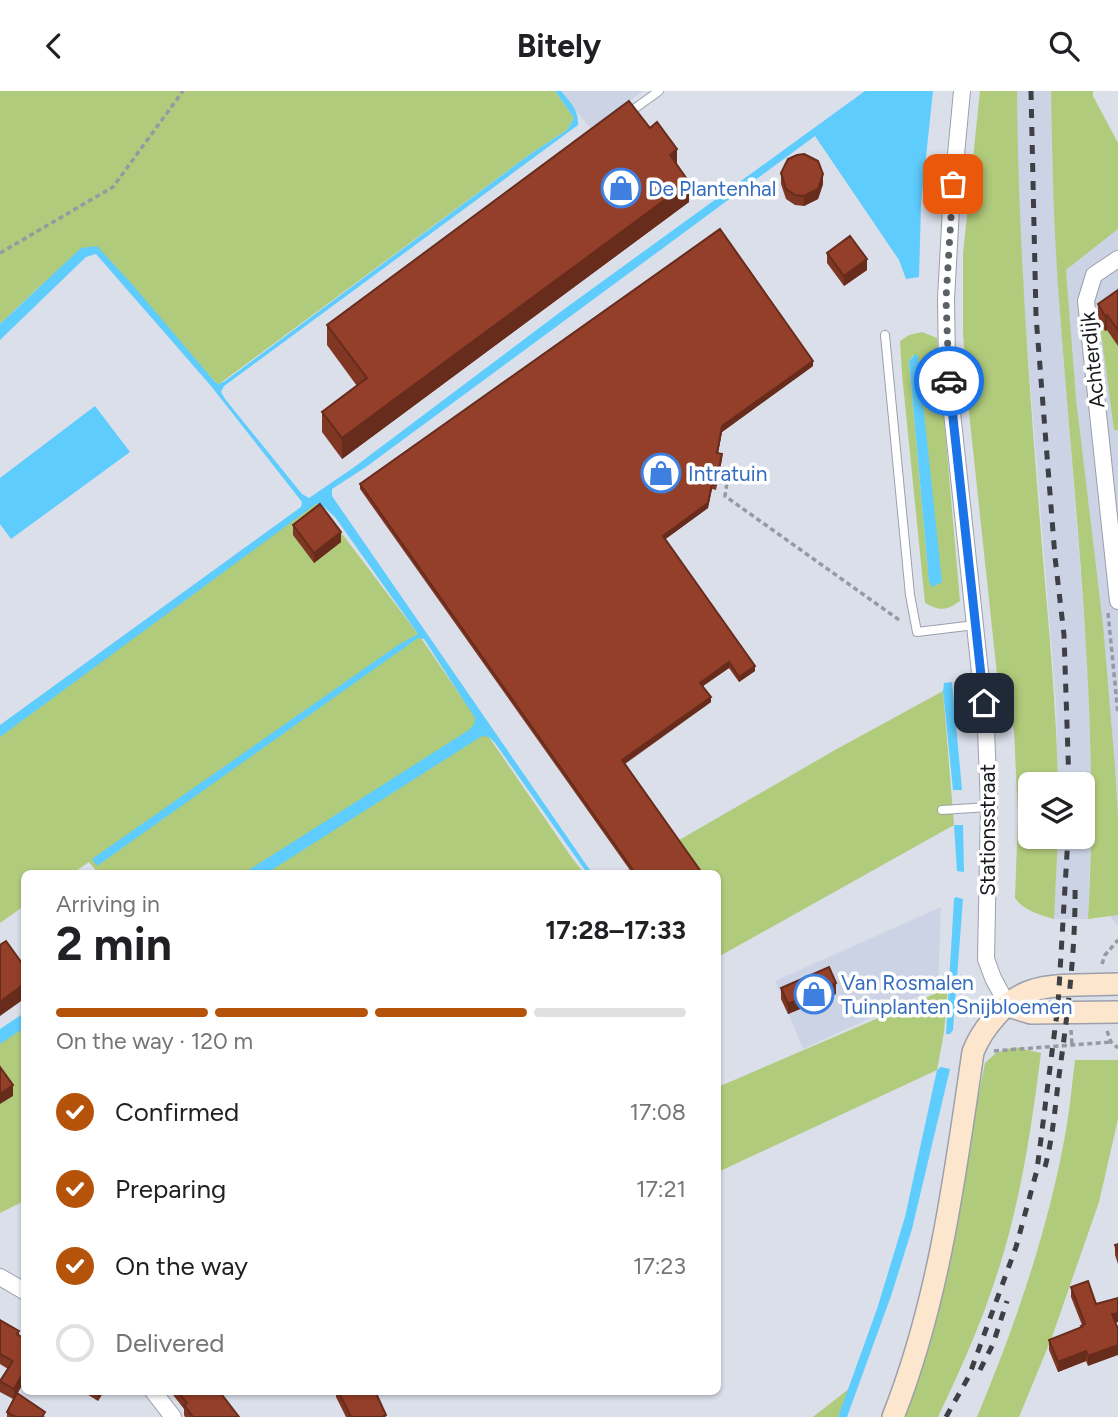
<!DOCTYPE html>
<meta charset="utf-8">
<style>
:root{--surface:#fff;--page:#f6f6f6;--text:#202124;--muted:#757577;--line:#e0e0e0;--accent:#b45309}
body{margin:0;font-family:Figtree,sans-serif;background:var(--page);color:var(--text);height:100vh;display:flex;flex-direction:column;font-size:26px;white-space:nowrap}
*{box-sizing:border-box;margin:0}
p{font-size:23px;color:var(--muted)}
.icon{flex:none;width:38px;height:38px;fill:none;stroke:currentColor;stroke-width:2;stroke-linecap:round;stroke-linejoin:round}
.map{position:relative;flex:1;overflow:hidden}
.side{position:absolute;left:21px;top:779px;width:700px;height:525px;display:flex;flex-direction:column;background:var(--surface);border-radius:10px;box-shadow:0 2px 5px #0004}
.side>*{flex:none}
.fabs{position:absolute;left:1018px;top:681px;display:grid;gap:14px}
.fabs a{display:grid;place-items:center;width:77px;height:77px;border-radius:10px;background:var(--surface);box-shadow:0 2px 5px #0004;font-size:35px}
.pin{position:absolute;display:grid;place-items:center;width:60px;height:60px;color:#fff;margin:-30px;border-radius:14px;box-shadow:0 4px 10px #0006}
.courier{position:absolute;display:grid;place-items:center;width:70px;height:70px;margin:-35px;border:5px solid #1a73e8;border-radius:50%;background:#fff;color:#222;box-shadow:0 2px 9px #0007}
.overview em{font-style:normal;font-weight:700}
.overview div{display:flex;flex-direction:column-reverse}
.overview{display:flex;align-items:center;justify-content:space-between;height:119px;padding:0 35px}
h1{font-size:46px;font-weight:700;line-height:52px}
.bar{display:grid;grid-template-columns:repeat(4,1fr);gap:10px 7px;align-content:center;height:84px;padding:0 35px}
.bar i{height:9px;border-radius:5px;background:var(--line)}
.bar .selected{background:var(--accent)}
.bar p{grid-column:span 4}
ol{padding:0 35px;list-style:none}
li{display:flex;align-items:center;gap:21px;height:77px}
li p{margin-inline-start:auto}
li .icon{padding:7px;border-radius:50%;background:var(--accent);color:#fff;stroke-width:4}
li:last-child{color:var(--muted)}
li i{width:38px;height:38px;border:4px solid var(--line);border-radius:50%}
header{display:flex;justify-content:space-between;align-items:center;height:91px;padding:0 35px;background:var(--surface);font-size:32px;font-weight:700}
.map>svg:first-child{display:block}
.built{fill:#cbd3e5}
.green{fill:#b1cb7c;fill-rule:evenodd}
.water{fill:#5eccfc}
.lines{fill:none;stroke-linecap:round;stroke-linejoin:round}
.lane-casing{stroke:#9ba0ab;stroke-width:10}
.street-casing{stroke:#9ba0ab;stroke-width:18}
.secondary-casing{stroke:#9ba0ab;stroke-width:24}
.path{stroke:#9599a2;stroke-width:3.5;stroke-dasharray:5 3.5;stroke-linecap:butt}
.lane{stroke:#fff;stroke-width:8}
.street{stroke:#fff;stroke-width:16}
.secondary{stroke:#fde6ce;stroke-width:21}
.rail{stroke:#3e4046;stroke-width:5;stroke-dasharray:9 9;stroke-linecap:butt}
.wall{fill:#7f3623}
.shaded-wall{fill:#682c1d}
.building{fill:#943f29;stroke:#682c1d;stroke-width:2}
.done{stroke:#5c5f65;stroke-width:7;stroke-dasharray:0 12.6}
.route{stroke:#1a73e8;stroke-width:9}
.labels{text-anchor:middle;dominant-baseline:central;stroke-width:7;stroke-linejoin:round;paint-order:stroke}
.shop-label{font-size:21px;fill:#366cbe;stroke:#fff;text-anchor:start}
.street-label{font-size:21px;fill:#181a1e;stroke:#fff}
</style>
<header><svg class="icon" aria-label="back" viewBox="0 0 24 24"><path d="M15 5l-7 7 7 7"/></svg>Bitely<svg class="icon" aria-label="search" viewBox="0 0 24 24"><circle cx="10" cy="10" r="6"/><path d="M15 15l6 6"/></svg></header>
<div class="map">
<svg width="1118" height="1326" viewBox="0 0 1118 1326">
<rect width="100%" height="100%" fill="#dadfea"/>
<!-- built -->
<path class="built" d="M560 0H643L591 38Z
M1017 0H1051L1052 74 1060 220 1087 564 1092 711 1088 828H1054L1058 746H1083V693H1058L1056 611 1025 228 1018 110Z
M1118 138V835L1102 815 1066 179Z
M941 816 938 896 803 958 775 890Z"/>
<!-- green -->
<path class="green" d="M0 0H555L574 27 567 39 529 64 219 293 215 291 96 155 39 196 0 233Z
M980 0H1017C1018 140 1028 279 1039 418 1046 510 1056 601 1058 693H1031V746H1058L1054 828C1040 824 1023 819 1015 807L1018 725 1014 639 999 602 968 312 963 242V163Z
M1051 0H1093V5L1118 52V138L1066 179 1076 308 1103 534 1115 676 1118 725V824L1088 828C1100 625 1075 424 1060 222 1054 148 1052 74 1051 0Z
M1099 226 1118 255V339H1114Z
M922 241 937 247 960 510C946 520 940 520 925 512L902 283 900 250 909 244ZM913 264 929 490 909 271Z
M315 407 421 547 572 767 584 782H98L89 771 73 782H24V815L0 832V636Z
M943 600 954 734 718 866V782H622L835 659Z
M948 897 944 941 937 979 718 1081V996Z
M24 924V1110L0 1122V939Z
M1014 956 1041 962C1031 1041 1019 1122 992 1198 977 1242 958 1284 938 1326H904L964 1076 985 972 996 962Z
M1075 969H1118V1028L1099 1111 1052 1246 1019 1326H977C1015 1235 1049 1137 1066 1039 1070 1016 1072 993 1075 969Z
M850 1297 838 1326H813Z"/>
<!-- water -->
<path class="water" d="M555 0H561C570 11 579 19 578 34L224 295 221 301 225 308 302 403 309 407 353 377 563 219 865 0H933L921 113 919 186 906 188 899 169 815 45 366 376 332 398V405L592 782H587L495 652 489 646 482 645 267 782H244L469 639 474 633 475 627 424 548 418 547 97 775 92 768 398 554 418 543 335 426 324 416 316 413 0 646V634L301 416 302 411 211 295 96 163 86 166 0 249V233L81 157 97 155 131 192 215 291 219 293 225 290 529 64 567 39 574 27Z
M915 263 918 265 942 491 932 496 929 490 909 270Z
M95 315 130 361 11 448 0 433V387Z
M952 591 962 699H953L943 600 944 592Z
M954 734H963L964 781 957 780Z
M956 806 963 808 953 939 950 943H946L954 808Z
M24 922V937L0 953V938Z
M941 976 950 978 912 1138 891 1205 847 1326H838L877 1218 905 1126 937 979Z"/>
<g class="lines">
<defs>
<path id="lane" d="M627 23 659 0
M885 244 910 504 917 541 975 534
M942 719 989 716"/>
<path id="street" d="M962 0 951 117 946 208 947 275 986 637 989 716 986 868 993 887 1008 915
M1118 168 1094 184 1086 210 1118 510
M0 1186 24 1200
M153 1300 173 1326"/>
<path id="secondary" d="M1008 915 1031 922 1118 921
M893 1326C939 1210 955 1085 973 961 982 938 1006 908 1031 900 1052 892 1094 894 1118 893"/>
</defs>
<!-- lane casing -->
<use href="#lane" class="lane-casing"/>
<!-- street casing -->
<use href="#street" class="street-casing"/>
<!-- secondary casing -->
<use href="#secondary" class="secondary-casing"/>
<!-- path -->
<path class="path" d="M0 162 113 96 183 0
M719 384 728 385 725 405 902 531
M1108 522 1118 623
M1102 873 1105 864 1118 849
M1071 939 1072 954
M1107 940 1111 951 1118 957
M994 960 1111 951"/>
<!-- lane -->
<use href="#lane" class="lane"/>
<!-- street -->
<use href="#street" class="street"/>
<!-- secondary -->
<use href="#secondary" class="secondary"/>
<!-- rail -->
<path class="rail" d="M1031 0 1036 225 1055 466 1064 544 1069 693
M1045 1076C1053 1046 1055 1016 1059 985 1068 920 1076 856 1075 791
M980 1279 993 1253 1007 1210
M946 1326 969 1285 1016 1156 1037 1079 1058 914 1068 746"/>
</g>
<!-- wall -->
<path class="wall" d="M677 74 689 111 342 368 322 341V321L357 295 327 254V234Z
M781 82 823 93 818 108 804 115 795 114 786 108 781 93Z
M827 162 867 179 844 195 827 172Z
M1118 199V255L1107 239 1105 240 1098 228V213Z
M813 275 722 341 718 362 722 368 716 399 712 398 708 417 665 448 755 580 739 591 729 577 703 595 711 611 625 673 702 782H632L360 398V393Z
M293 434 341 451 314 472 293 444Z
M781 897 836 903 788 923 781 908Z
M1115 1154 1118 1162V1173L1115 1164Z
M1071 1196 1096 1213 1116 1232 1088 1275 1086 1270 1058 1281 1049 1259V1249L1081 1237 1082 1234 1071 1206Z
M0 1229 19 1240 17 1303 45 1326H7V1321L13 1308 0 1301V1290L8 1278 0 1273Z
M82 1300H104L98 1310Z
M170 1300H219L239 1326H185L184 1324V1318Z
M336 1300H375L386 1326H346L336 1306Z"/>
<!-- shaded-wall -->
<path class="shaded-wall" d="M677 58V78L670 64Z
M823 83V93L818 108 804 115V105Z
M689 91V111L342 368V347Z
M867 168V179L844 195V185Z
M1107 224V239L1105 240V225Z
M813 270V275L722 341 717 367 722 335Z
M712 393 708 417 663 450V445Z
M341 441V451L314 472V462Z
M729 571V577L700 597V592Z
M755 575V580L739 591V586Z
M711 606V611L622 674V669Z
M836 892V903L788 923V913Z
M24 893V908L0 925V911Z
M13 994V1005L0 1013V1003Z
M1118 1222V1231L1112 1233V1223Z
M1118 1254V1264L1088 1275V1265Z
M1086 1260V1270L1058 1281V1271Z
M24 1280V1291L14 1309V1298Z
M98 1300H104L98 1310Z"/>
<!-- building -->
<path class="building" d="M629 10 650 37 657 31 677 58 670 64 689 91 342 347 322 321 367 287 327 234Z
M804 63 818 70 823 83 818 98 804 105 795 104 786 98 781 82 788 68 797 64Z
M720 138 813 270 722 335 717 362 722 363 719 378 716 394 712 393 708 412 663 445 755 575 739 586 729 571 700 592 711 606 622 669 702 782H635L360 393Z
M850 145 867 168 844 185 827 162Z
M1118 199V239L1107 224 1105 225 1098 213Z
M320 413 341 441 314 462 293 434Z
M6 850 24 875V893L0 911V854Z
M829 876 836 892 788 913 781 897Z
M0 976 13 994 0 1003Z
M1118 1153V1162L1115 1154Z
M1088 1190 1096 1213 1118 1207V1222L1112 1223 1118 1238V1254L1088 1265 1086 1260 1058 1271 1049 1249 1082 1236 1081 1235 1085 1233 1071 1196Z
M0 1229 19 1240 17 1243 24 1248V1280L14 1298 0 1290 13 1270 0 1263Z
M177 1300H219L239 1326H193L184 1314 187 1312Z
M338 1300H375L386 1324 382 1326H351Z
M17 1302 45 1321 42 1326H16L7 1321Z"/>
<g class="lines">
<!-- done -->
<path class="done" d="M949 290 946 208 953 93"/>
<!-- route -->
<path class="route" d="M949 290 984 612"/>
</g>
<!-- icons -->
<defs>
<symbol id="shop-ring" viewBox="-11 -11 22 22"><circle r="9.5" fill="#fff" stroke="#3f7fe0" stroke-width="1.5"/><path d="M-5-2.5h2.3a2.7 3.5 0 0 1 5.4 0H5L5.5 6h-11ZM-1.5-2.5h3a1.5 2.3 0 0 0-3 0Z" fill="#3f7fe0"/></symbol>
</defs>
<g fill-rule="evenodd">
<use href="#shop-ring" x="599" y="75" width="44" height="44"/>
<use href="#shop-ring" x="639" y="360" width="44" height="44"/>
<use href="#shop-ring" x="792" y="881" width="44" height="44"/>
</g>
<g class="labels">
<!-- shop labels -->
<g class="shop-label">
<text x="648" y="97">De Plantenhal</text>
<text x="688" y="382">Intratuin</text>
<text x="841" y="891">Van Rosmalen<tspan x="841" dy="24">Tuinplanten Snijbloemen</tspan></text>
</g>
<!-- street labels -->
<g class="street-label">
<text transform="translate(1092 269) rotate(-96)">Achterdijk</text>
<text transform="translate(987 739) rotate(-90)">Stationsstraat</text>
</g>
</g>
</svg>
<div class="fabs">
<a><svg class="icon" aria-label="layers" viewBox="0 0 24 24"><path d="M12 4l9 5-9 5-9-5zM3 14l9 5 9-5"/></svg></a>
</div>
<div class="pin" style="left:953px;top:93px;background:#ea580c"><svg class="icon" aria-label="bag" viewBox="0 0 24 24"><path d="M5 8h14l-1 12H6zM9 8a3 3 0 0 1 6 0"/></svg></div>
<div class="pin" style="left:984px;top:612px;background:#1f2937"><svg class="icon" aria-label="home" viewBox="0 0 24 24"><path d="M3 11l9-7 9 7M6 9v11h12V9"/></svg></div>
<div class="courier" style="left:949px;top:290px"><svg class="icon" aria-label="car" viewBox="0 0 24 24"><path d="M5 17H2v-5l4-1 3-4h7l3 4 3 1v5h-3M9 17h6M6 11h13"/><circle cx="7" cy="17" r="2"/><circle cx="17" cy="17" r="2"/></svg></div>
<section class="side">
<div class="overview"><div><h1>2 min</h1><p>Arriving in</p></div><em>17:28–17:33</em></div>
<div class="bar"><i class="selected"></i><i class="selected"></i><i class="selected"></i><i></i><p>On the way · 120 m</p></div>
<ol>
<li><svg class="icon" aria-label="check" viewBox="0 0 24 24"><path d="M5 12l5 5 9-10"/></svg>Confirmed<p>17:08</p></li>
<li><svg class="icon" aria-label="check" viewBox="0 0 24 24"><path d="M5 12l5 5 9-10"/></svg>Preparing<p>17:21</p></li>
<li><svg class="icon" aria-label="check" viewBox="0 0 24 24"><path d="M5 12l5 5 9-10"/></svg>On the way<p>17:23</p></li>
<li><i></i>Delivered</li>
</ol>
</section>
</div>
